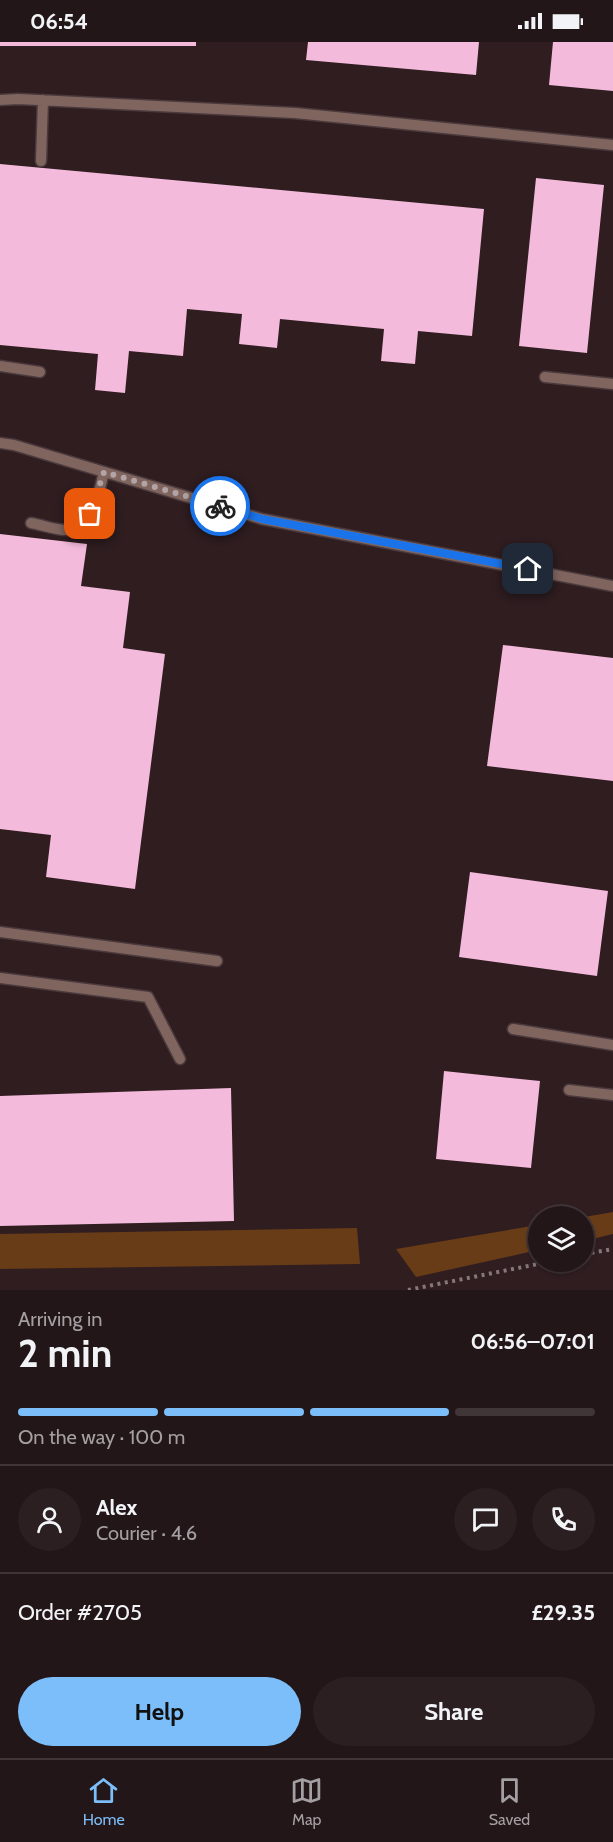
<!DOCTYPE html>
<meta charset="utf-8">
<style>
:root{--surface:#231618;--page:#2b1f21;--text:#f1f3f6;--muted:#a39fa2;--line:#403537;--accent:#7cbef9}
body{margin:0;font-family:Cabin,sans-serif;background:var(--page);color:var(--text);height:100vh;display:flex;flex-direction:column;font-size:22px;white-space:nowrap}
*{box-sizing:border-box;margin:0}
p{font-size:20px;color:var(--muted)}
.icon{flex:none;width:33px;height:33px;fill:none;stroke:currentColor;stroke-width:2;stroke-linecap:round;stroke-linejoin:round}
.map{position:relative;height:1248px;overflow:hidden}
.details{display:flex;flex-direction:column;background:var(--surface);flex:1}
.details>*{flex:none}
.buttons{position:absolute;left:528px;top:1164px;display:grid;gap:12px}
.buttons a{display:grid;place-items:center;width:66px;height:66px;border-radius:50%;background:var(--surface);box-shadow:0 2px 4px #0004,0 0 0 2px var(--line);font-size:30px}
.pin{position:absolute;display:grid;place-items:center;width:51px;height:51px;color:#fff;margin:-26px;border-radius:12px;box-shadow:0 3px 9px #0006}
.courier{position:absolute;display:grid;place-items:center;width:60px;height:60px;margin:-30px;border:4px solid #1a73e8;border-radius:50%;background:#fff;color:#222;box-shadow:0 2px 8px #0007}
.summary em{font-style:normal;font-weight:800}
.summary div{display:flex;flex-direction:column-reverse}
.summary{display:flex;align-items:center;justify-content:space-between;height:102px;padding:0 18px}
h1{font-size:39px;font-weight:800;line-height:45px}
.bar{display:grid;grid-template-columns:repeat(4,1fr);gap:9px 6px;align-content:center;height:72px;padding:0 18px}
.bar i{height:8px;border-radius:4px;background:var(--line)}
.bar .active{background:var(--accent)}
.bar p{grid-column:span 4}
.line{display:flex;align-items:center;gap:15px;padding:0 18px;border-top:2px solid var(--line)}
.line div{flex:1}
.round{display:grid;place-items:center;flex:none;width:63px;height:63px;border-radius:32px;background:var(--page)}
.action{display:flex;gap:12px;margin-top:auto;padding:12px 18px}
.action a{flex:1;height:69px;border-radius:36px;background:var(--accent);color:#111;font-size:24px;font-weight:800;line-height:69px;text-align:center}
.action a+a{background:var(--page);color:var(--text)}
.status{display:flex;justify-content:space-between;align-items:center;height:42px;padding:0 30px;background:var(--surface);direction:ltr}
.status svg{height:16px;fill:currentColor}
.tabs{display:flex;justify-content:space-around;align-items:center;height:84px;border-top:2px solid var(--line);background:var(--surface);font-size:16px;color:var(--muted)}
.tabs a{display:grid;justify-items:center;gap:3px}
.tabs .active{color:var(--accent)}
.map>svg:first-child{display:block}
.forest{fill:#683c17}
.building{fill:#f4badb}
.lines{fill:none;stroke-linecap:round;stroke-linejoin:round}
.service-casing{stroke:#4b3a3d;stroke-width:13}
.path{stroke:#867779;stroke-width:4;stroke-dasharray:3 4.5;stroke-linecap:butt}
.service{stroke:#80655f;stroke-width:10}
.done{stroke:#b2a4a6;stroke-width:6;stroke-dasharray:0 10.8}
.route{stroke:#1a73e8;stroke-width:8}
</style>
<div class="status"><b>06:54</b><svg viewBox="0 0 49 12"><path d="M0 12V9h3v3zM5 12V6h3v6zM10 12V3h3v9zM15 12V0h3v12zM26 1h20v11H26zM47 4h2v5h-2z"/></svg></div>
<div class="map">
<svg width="613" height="1248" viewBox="0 0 613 1248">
<rect width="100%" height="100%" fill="#2f1d20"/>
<!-- forest -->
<path class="forest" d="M613 1170V1192L584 1199V1175Z
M538 1183V1208L416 1235 396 1207Z
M357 1186 360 1222 0 1227V1192Z"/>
<!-- building -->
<path class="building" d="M0 0H196V4H0Z
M308 0H479L476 33 306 18Z
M553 0H613V49L549 43Z
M0 122 484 167 472 294 418 289 415 322 381 319 384 287 280 277 277 306 239 302 242 272 187 267 183 314 129 309 125 351 95 348 98 312 0 303Z
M536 136 604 143 587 311 519 304Z
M0 492 87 502 81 544 130 550 123 606 165 612 135 847 46 835 51 793 0 787Z
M503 603 613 616V739L487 724Z
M470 830 608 849 597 934 459 915Z
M444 1029 540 1039 531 1126 436 1117Z
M231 1046 234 1179 0 1184V1054Z"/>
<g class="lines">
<defs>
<path id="service" d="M0 58 18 57 295 71 613 103
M41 119 43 58
M0 324 40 330
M545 335 613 342
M0 401 14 403 262 477 613 544
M31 481C43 483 57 489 69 488 94 487 99 448 104 430
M0 890 217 919
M0 936 148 955 180 1017
M513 987 613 1003
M569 1048 613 1053"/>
</defs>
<!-- service casing -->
<use href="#service" class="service-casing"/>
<!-- path -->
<path class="path" d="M584 1212 613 1207
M408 1248 548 1220"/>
<!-- service -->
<use href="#service" class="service"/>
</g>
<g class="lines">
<!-- done -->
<path class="done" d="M90 472 104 430 220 464"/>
<!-- route -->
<path class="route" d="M220 464 262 477 528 527"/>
</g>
</svg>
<div class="buttons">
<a><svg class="icon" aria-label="layers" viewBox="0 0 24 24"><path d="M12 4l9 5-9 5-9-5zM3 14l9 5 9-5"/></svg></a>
</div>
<div class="pin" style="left:90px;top:472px;background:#ea580c"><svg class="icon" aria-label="bag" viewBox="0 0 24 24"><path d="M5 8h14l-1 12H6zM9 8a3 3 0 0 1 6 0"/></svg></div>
<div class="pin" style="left:528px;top:527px;background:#1f2937"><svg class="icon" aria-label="home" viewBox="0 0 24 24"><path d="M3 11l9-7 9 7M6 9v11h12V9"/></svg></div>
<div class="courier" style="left:220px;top:464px"><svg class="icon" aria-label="bike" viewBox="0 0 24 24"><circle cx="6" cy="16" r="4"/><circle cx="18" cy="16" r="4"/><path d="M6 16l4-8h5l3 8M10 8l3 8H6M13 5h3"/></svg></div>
</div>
<section class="details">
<div class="summary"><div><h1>2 min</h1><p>Arriving in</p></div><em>06:56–07:01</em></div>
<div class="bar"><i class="active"></i><i class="active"></i><i class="active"></i><i></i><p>On the way · 100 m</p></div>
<div class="line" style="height:108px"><a class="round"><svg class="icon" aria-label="person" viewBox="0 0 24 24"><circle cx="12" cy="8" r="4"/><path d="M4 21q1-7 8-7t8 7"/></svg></a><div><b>Alex</b><p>Courier · 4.6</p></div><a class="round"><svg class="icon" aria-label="chat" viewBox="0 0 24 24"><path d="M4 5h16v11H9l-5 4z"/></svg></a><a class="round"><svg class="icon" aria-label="phone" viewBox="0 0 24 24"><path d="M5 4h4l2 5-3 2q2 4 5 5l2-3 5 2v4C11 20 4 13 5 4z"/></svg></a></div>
<div class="line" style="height:78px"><div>Order #2705</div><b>£29.35</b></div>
<div class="action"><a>Help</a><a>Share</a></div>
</section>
<nav class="tabs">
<a class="active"><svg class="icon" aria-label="home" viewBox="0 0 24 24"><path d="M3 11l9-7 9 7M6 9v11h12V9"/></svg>Home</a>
<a><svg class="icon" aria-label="map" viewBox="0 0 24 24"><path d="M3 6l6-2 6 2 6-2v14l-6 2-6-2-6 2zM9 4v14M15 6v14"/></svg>Map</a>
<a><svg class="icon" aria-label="saved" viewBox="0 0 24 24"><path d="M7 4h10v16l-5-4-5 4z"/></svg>Saved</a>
</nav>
